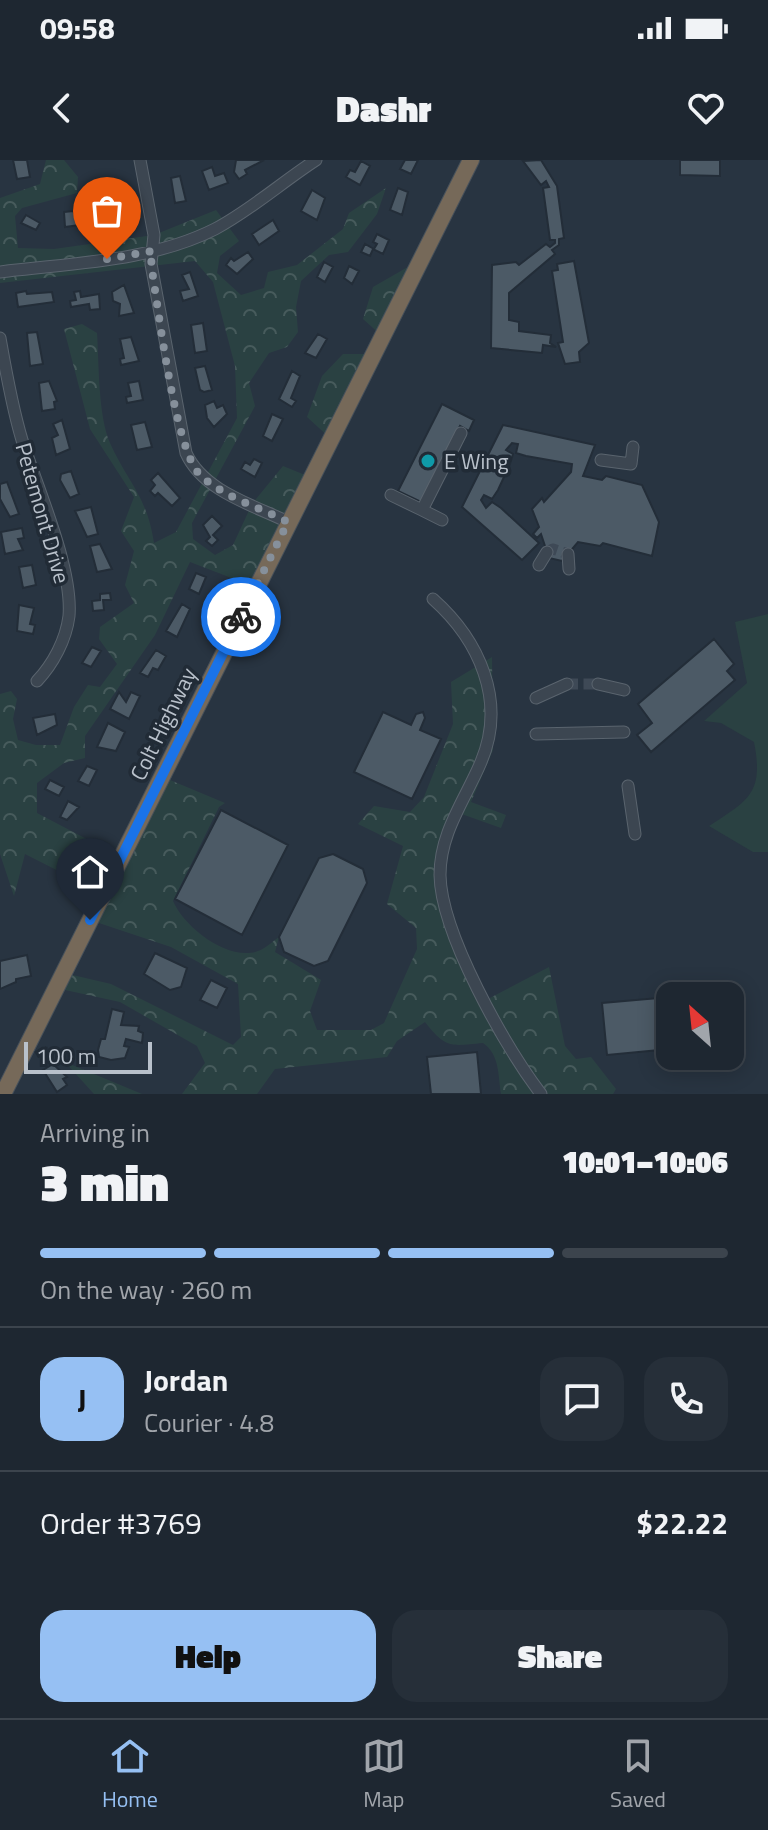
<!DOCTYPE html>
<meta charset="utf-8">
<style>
:root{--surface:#1e2731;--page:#262f39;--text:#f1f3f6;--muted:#a1a5ab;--line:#3c444d;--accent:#96c0f3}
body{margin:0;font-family:"Titillium Web",sans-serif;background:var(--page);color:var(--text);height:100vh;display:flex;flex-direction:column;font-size:30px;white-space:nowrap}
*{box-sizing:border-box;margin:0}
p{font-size:26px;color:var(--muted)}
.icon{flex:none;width:44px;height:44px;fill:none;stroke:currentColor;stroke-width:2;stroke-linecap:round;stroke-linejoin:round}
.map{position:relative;height:934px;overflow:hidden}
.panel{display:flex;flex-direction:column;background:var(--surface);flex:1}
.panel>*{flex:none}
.needle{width:52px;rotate:333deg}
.fabs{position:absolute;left:656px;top:822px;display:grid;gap:16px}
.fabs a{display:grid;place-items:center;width:88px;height:88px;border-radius:16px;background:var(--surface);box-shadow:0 4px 20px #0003,0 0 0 2px var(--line);font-size:40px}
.scale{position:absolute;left:24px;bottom:20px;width:128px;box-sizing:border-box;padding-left:8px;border:4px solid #b9c1cb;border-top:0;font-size:22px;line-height:28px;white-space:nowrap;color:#b9c1cb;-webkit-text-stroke:6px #212b36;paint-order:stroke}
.pin{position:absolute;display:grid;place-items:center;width:68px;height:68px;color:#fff;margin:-82px -34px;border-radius:50% 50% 50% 0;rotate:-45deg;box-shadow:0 0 8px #0007}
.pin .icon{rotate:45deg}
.courier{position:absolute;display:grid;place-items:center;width:80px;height:80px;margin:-40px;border:6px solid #1a73e8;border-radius:50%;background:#fff;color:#222;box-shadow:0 2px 10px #0007}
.head em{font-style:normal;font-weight:800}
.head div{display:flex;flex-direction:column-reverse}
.head{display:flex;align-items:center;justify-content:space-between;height:136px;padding:0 40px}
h1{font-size:52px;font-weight:800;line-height:60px}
.bar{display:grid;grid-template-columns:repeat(4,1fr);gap:12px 8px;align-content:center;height:96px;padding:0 40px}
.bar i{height:10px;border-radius:6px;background:var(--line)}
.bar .active{background:var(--accent)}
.bar p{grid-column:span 4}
.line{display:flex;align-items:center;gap:20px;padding:0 40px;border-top:2px solid var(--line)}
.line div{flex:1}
.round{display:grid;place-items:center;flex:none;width:84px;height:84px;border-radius:24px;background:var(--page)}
.primary-button{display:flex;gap:16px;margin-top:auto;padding:16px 40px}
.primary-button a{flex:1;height:92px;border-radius:24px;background:var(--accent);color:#111;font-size:32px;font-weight:800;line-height:92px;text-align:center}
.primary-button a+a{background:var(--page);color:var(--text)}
.status{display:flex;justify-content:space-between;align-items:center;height:56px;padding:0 40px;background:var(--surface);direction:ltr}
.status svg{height:22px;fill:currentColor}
header{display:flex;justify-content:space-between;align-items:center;height:104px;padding:0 40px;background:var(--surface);font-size:36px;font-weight:800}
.dock{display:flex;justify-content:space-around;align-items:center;height:112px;border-top:2px solid var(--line);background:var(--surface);font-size:22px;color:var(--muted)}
.dock a{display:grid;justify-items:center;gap:4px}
.dock .active{color:var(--accent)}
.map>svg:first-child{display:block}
.green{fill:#2a4142}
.forest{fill:url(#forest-crowns);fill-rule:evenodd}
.building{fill:#4c5a66;stroke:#232d38;stroke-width:2}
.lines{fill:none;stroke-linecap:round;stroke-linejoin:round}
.minor-tunnel{stroke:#3e4956;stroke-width:11;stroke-dasharray:11 5.5;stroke-linecap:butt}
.minor-casing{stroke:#5a646e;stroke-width:13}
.highway-casing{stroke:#47515b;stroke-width:18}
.minor{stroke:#3c4651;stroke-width:11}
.highway{stroke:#766959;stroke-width:16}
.done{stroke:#86909b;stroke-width:8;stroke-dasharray:0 14.4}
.route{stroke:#1a73e8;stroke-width:10}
.culture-dot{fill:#0f9aa8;stroke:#212b36;stroke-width:3}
.labels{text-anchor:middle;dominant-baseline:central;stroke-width:7;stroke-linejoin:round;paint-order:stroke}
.poi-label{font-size:22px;fill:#b9c1cb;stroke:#212b36;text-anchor:start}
.street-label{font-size:22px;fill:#b9c1cb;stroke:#212b36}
</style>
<div class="status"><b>09:58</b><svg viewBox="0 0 49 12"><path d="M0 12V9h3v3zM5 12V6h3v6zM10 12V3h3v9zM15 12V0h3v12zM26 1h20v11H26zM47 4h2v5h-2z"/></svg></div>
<header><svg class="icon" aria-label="back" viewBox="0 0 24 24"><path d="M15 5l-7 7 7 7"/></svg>Dashr<svg class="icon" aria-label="heart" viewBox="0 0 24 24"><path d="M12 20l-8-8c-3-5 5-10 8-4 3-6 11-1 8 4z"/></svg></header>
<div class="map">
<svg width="768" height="934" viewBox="0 0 768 934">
<defs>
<pattern id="forest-crowns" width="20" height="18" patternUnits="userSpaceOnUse" patternTransform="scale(2)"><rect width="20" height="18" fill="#2a4142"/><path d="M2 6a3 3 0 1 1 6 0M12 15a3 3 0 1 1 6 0" fill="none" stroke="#475b5c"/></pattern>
</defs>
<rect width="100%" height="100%" fill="#283441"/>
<!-- green -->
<path class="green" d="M768 454V692H753L709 666C749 640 764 633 754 582L721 563 704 561 747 523 735 462Z"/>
<!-- forest -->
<path class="forest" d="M46 0H64L78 17 77 33 22 48 15 56 18 88 54 89 154 75 216 50 239 81 220 96 217 113 241 135 264 128 268 112 297 105 343 69 349 53 386 28 377 54 348 92 329 95 301 121 296 147 298 172 287 187 269 193 249 223 255 246 192 363 193 379 215 395 233 385 252 344 283 306 310 317 330 278 307 257 322 216 343 194H373L382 176 363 159 373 127 420 100 451 51 170 620 225 643 219 647 173 741C184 767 228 802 258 791 265 789 273 781 279 777L275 792 321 820 310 851 317 870H371L384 863 417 789 416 768 387 744 403 686 358 664 374 646 410 652 424 637 453 564 451 522 492 497 493 590 471 642 506 655 501 668 456 652 450 665 441 731 486 840 549 807 565 886 576 899 591 897 616 929 613 934H501C498 915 500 895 483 883 451 886 446 889 425 862L397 881 387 897 275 909 257 934H182L205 903 197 886 120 842 56 828 64 813 111 824 233 885 241 877 238 824 171 787 90 760 99 742 86 725 25 694 14 736 0 694V534L11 531 17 539 13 559 18 580 36 585H60L74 547 88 525 100 527 117 504 99 479 100 467 134 443 125 425 134 391 121 371 134 337 90 269 64 169 82 164 97 173C99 204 98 256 110 283 128 323 147 336 154 383L176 372 237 258 235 206 213 122 195 101 0 123V38L40 24ZM190 402 255 427 121 697 37 653V623L64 603 85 598V576L155 475Z
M65 902 142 934H94Z"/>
<!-- building -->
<path class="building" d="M13 0H27L30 17 17 19Z
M236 0H264L245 10 247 14 239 19 234 12Z
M405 0H418L411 14 400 9Z
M541 0 557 26 564 78 559 79V85L552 90 555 94 509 133V160L519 162V171L551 175 550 183 556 187 543 185 542 193 491 188 492 105 516 102 519 105 546 84 550 87 555 83V80H550L543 28 549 27 546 21 541 25 523 1Z
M680 0H720V16L680 15Z
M361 1 370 6 360 25 346 17 350 10 355 12Z
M212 7 215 16 224 13 228 23 209 30 202 11Z
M180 16 186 41 175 43 171 18Z
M112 26 120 53 116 54 117 59 106 61 102 42 107 41 105 27Z
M398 28 408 32 402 55 390 50Z
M312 30 325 38 317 60 301 51Z
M73 51 77 57 86 53 87 64 65 67 64 52Z
M26 55 40 63 36 70 21 63Z
M273 60 279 71 259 85 252 74Z
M377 74 389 80 383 94 373 89 370 96 361 92 365 84 374 89 377 84 373 82Z
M248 92 253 99 237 114 226 105 231 98 234 101Z
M574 101 589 183 579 192 580 202 565 204 558 183 563 182 552 111 558 110 557 104Z
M324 102 333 107 325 122 317 117Z
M349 106 359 111 352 124 344 118Z
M190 112 198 136 183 141 180 131 189 129 182 115Z
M124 125 134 153 119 156 120 144 113 141 112 132Z
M26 131 27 134 52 132 54 142 18 147 16 133Z
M80 131 81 137 99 134 100 149 90 150 89 144 71 147 70 141 76 140 74 132Z
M203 163 207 191 195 193 191 165Z
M37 172 43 204 30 206 27 173Z
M318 174 327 179 316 198 305 193Z
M131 177 139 201 121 205 120 199 124 198 120 179Z
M205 206 212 230 204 232 200 230 195 208Z
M292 211 300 216 291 238 296 241 292 247 279 239Z
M49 221 57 241 54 242 55 249 42 251 39 223Z
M139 221 143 240 127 243 126 237 131 236 128 223Z
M214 241 217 248 223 245 227 254 214 267 207 258 205 245Z
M442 244 474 260 469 271 460 266 421 342 398 331Z
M272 254 283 259 272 281 263 276Z
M62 260 70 289 56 295 52 278 58 275 53 264Z
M145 262 152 287 137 290 131 265Z
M503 265 595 285 583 316 602 320 606 316 642 325 659 362 652 396 603 383 600 386 578 382 562 401 549 398 541 374 537 378 533 374 539 367 532 349 542 338 544 342 571 312 572 304 526 296 516 293 518 284 512 283 506 290 513 294 510 304 498 330 492 339 484 335 481 340 486 348 492 342 501 348 539 383 522 400 462 347Z
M254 299 262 303 255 317 241 309 245 302 250 305Z
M71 311 79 334 70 338 60 320 61 314Z
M158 313 180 338 172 346 158 333 155 336 150 331 155 325 151 320Z
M7 322 19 354 10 357 0 339V324Z
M91 347 98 374 87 377 75 351Z
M212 356 222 366 213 375 218 380 212 386 206 381 210 377 203 365Z
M22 368 24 378 18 379 23 390 5 394 1 372Z
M100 384 112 409 97 412 90 386Z
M32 405 36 425 23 428 19 407Z
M196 413 206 417 199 434 189 429Z
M110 433 111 440H103L104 450 93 451 92 441 100 440V434Z
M182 444 190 449 177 477 166 471Z
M19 445 34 448 30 464 35 465 33 474 17 471Z
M714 479 734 504 727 511 735 520 651 592 637 575 652 563 638 544Z
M92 487 101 491 91 507 82 503Z
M156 490 166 496 158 510 153 508 148 517 140 513Z
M119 532 126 542 131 532 140 536 129 559 110 549Z
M383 552 411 565 416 554 423 552 425 558 420 570 441 579 412 639 354 612Z
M55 554 57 565 37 575 33 558Z
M108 563 125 572 116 591 97 587Z
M87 606 97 610 89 626 78 621Z
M50 620 64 627 59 636 45 629Z
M68 641 79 647 67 660 60 657Z
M221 650 288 685 242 775 175 739Z
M333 694 363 709 367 723 328 801 314 806 284 792 279 777 319 698Z
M155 793 187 808 181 827 170 830 144 814Z
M27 795 31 816 16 819V822L0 829V801Z
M211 820 227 828 217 848 200 840Z
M670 837V889L607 895 602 843Z
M112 849 124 852 121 865 139 866 138 871 143 873 142 883 126 879 124 886 129 887 125 898 111 900 99 897 98 890 101 879H105Z
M477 892 481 934H431L427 897Z
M53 904 67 917 63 919 67 925 57 932 43 910Z"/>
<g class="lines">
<!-- minor-tunnel -->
<path class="minor-tunnel" d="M547 392 553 389 568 394
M567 524H598"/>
<defs>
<path id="minor" d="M140 0 154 75 151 104 186 293C203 331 253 345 288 362
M0 112C71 103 150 102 215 69 251 50 282 22 316 0
M0 178C6 212 12 247 22 280 37 327 73 408 69 456 66 480 53 504 37 521
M601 300 631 304 633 287
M391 335 422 350
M442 360 422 350 461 273
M568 394 569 409
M539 405 547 392
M433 439C479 480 507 541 481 602 465 640 440 672 440 715 441 774 505 886 541 934
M598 524 624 530
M536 538 567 524
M536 574 624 572
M628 626 635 674"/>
<path id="highway" d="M3 934 471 0"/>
</defs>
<!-- minor casing -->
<use href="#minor" class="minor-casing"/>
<!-- highway casing -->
<use href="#highway" class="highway-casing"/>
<!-- minor -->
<use href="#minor" class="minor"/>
<!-- highway -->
<use href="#highway" class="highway"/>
</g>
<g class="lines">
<!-- done -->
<path class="done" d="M107 99 153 91 151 104C158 145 175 293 201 316 224 337 261 348 288 362L241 457"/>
<!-- route -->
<path class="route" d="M90 760 241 457"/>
</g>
<!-- markers -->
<circle class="culture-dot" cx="428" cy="301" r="8"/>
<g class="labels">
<!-- poi labels -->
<g class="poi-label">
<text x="444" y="301">E Wing</text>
</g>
<!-- street labels -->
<g class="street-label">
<text transform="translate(43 353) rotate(74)">Petemont Drive</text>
<text transform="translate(163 564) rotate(-64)">Colt Highway</text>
</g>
</g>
</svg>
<div class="fabs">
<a><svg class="needle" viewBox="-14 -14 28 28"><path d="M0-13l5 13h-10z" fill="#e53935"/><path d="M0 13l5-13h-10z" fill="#a1a5ab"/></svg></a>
</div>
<div class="scale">100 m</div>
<div class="pin" style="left:107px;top:99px;background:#ea580c"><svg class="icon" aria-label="bag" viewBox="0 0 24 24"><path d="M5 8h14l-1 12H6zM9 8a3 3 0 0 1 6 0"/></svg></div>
<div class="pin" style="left:90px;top:760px;background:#1f2937"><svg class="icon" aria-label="home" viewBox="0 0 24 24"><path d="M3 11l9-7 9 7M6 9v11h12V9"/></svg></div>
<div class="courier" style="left:241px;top:457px"><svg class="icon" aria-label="bike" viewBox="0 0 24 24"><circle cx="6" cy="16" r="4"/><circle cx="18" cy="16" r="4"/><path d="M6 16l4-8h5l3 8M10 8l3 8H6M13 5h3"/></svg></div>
</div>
<section class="panel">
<div class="head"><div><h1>3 min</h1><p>Arriving in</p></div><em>10:01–10:06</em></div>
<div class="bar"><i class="active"></i><i class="active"></i><i class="active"></i><i></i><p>On the way · 260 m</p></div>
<div class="line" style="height:144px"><b class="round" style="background:var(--accent);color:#111">J</b><div><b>Jordan</b><p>Courier · 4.8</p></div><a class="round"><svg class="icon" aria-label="chat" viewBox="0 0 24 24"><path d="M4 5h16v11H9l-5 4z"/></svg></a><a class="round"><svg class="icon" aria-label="phone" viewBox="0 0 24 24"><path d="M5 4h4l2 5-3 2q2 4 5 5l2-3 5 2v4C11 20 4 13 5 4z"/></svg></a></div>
<div class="line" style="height:104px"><div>Order #3769</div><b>$22.22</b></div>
<div class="primary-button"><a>Help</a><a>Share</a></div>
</section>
<nav class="dock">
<a class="active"><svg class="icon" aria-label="home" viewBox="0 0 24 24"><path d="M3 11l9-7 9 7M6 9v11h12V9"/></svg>Home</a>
<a><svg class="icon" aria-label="map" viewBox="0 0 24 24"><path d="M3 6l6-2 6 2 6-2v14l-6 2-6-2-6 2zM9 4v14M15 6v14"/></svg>Map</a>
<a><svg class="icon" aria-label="saved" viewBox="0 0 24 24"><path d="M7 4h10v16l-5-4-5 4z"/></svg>Saved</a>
</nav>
